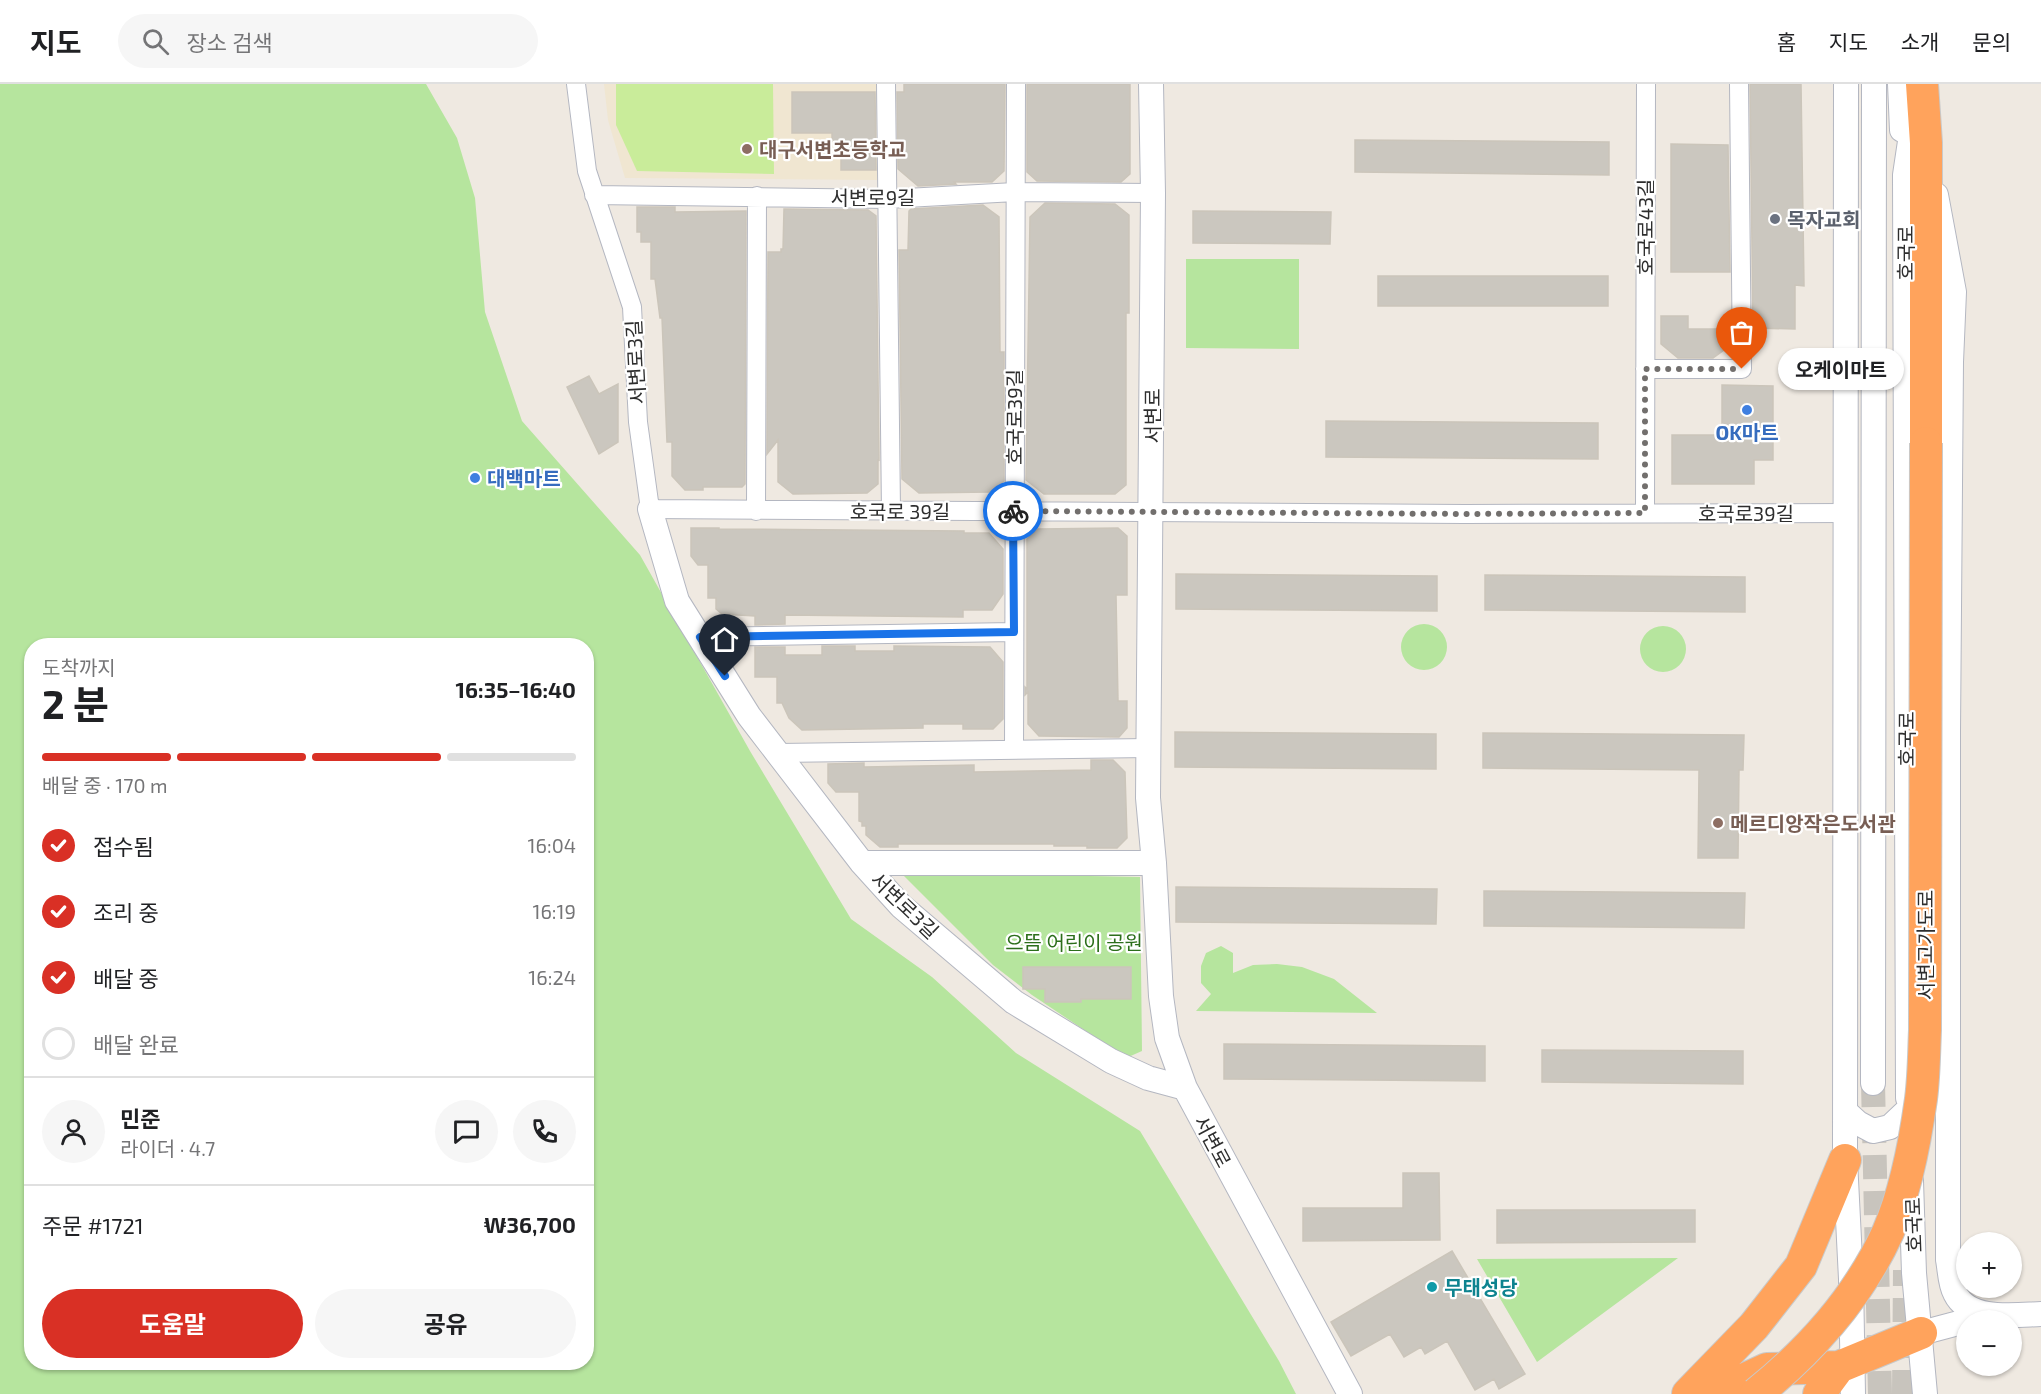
<!DOCTYPE html>
<html lang="ko">
<meta charset="utf-8">
<style>
:root{--surface:#fff;--page:#f6f6f6;--text:#202124;--muted:#757577;--line:#e0e0e0;--accent:#d93025}
body{margin:0;font-family:"Exo 2","Noto Sans KR",sans-serif;background:var(--page);color:var(--text);height:100vh;display:flex;flex-direction:column;font-size:22px;white-space:nowrap}
*{box-sizing:border-box;margin:0}
p{font-size:20px;color:var(--muted)}
.icon{flex:none;width:33px;height:33px;fill:none;stroke:currentColor;stroke-width:2;stroke-linecap:round;stroke-linejoin:round}
.map{position:relative;flex:1;overflow:hidden}
.sheet{position:absolute;left:24px;top:554px;width:570px;height:732px;display:flex;flex-direction:column;background:var(--surface);border-radius:24px;box-shadow:0 2px 4px #0004}
.sheet>*{flex:none}
.tools{position:absolute;left:1956px;top:1148px;display:grid;gap:12px}
.tools a{display:grid;place-items:center;width:66px;height:66px;border-radius:50%;background:var(--surface);box-shadow:0 2px 4px #0004;font-size:30px}
.pin{position:absolute;display:grid;place-items:center;width:51px;height:51px;color:#fff;margin:-62px -26px;border-radius:50% 50% 50% 0;rotate:-45deg;box-shadow:0 0 6px #0007}
.pin .icon{rotate:45deg}
.courier{position:absolute;display:grid;place-items:center;width:60px;height:60px;margin:-30px;border:4px solid #1a73e8;border-radius:50%;background:#fff;color:#222;box-shadow:0 2px 8px #0007}
.bubble{position:absolute;height:42px;border-radius:21px;background:var(--surface);box-shadow:0 2px 4px #0004;font-size:20px;font-weight:700;line-height:42px;text-align:center}
.summary em{font-style:normal;font-weight:700}
.summary div{display:flex;flex-direction:column-reverse}
.summary{display:flex;align-items:center;justify-content:space-between;height:102px;padding:0 18px}
h1{font-size:39px;font-weight:700;line-height:45px}
.bar{display:grid;grid-template-columns:repeat(4,1fr);gap:9px 6px;align-content:center;height:72px;padding:0 18px}
.bar i{height:8px;border-radius:4px;background:var(--line)}
.bar .selected{background:var(--accent)}
.bar p{grid-column:span 4}
.line{display:flex;align-items:center;gap:15px;padding:0 18px;border-top:2px solid var(--line)}
.line div{flex:1}
.round{display:grid;place-items:center;flex:none;width:63px;height:63px;border-radius:32px;background:var(--page)}
ol{padding:0 18px;list-style:none}
li{display:flex;align-items:center;gap:18px;height:66px}
li p{margin-inline-start:auto}
li .icon{padding:6px;border-radius:50%;background:var(--accent);color:#fff;stroke-width:4}
li:last-child{color:var(--muted)}
li i{width:33px;height:33px;border:3px solid var(--line);border-radius:50%}
.primary-button{display:flex;gap:12px;margin-top:auto;padding:12px 18px}
.primary-button a{flex:1;height:69px;border-radius:36px;background:var(--accent);color:#fff;font-size:24px;font-weight:700;line-height:69px;text-align:center}
.primary-button a+a{background:var(--page);color:var(--text)}
header{display:flex;align-items:center;gap:36px;box-sizing:border-box;height:84px;padding:0 30px;background:var(--surface);border-bottom:2px solid var(--line)}
header strong{font-size:28px}
nav{display:flex;gap:33px;margin-inline-start:auto;font-size:21px}
.search{width:420px;height:54px;background:var(--page);display:flex;align-items:center;gap:15px;box-sizing:border-box;padding:0 21px;border-radius:33px;color:var(--muted);font-size:22px}
.map>svg:first-child{display:block}
.education{fill:#f0e6d1}
.green{fill:#b6e59e;fill-rule:evenodd}
.pitch{fill:#c9ec9a}
.building{fill:#cbc7bf;stroke:#cbc5ba;stroke-width:1.5}
.lines{fill:none;stroke-linecap:round;stroke-linejoin:round}
.secondary-tunnel{stroke:#c8c4bd;stroke-width:24;stroke-dasharray:24 12;stroke-linecap:butt}
.street-casing{stroke:#b4b7c1;stroke-width:20}
.secondary-casing{stroke:#b4b7c1;stroke-width:26}
.highway-casing{stroke:#c9c9c9;stroke-width:34}
.street{stroke:#fff;stroke-width:18}
.secondary{stroke:#fff;stroke-width:24}
.highway{stroke:#ffa35c;stroke-width:32}
.highway-bridge-casing{stroke:#c9c9c9;stroke-width:34;stroke-linecap:butt}
.highway-bridge{stroke:#ffa35c;stroke-width:32}
.done{stroke:#726f6d;stroke-width:6;stroke-dasharray:0 10.8}
.route{stroke:#1a73e8;stroke-width:8}
.education-dot{fill:#8d6e63;stroke:#fff;stroke-width:2}
.worship-dot{fill:#6b7280;stroke:#fff;stroke-width:2}
.shop-dot{fill:#3f7fe0;stroke:#fff;stroke-width:2}
.culture-dot{fill:#0f9aa8;stroke:#fff;stroke-width:2}
.labels{text-anchor:middle;dominant-baseline:central;stroke-width:4.5;stroke-linejoin:round;paint-order:stroke}
.education-label{font-size:20px;font-weight:bold;fill:#785e54;stroke:#fff;text-anchor:start}
.street-label{font-size:20px;fill:#2e2e2e;stroke:#fff}
.worship-label{font-size:20px;font-weight:bold;fill:#5b616d;stroke:#fff;text-anchor:start}
.shop-label{font-size:20px;font-weight:bold;fill:#366cbe;stroke:#fff}
.park-label{font-size:20px;fill:#2c6e1b;stroke:#fff}
.culture-label{font-size:20px;font-weight:bold;fill:#0d838f;stroke:#fff;text-anchor:start}
</style>
<header>
<strong>지도</strong>
<div class="search"><svg class="icon" aria-label="search" viewBox="0 0 24 24"><circle cx="10" cy="10" r="6"/><path d="M15 15l6 6"/></svg>장소 검색</div>
<nav><a>홈</a><a>지도</a><a>소개</a><a>문의</a></nav>
</header>
<div class="map">
<svg width="2041" height="1310" viewBox="0 0 2041 1310">
<rect width="100%" height="100%" fill="#efe9e1"/>
<!-- education -->
<path class="education" d="M604 0H876L878 96 625 94 608 36Z"/>
<!-- green -->
<path class="green" d="M0 0H426L457 54 475 114 485 228 522 337 640 471 750 667 851 835 932 893 1016 969 1140 1047 1279 1277 1296 1310H0ZM32 561H586V1278H32Z
M1186 175H1299V265L1186 264Z
M1401 563a23 23 0 1 1 46 0a23 23 0 1 1-46 0Z
M1640 565a23 23 0 1 1 46 0a23 23 0 1 1-46 0Z
M900 788 1140 793 1142 967 1126 974 1032 911 993 881Z
M1221 862 1233 869V889L1253 881 1277 880 1302 883 1334 895 1377 929 1196 927 1211 910 1201 899V882L1206 869Z
M1678 1174 1537 1278 1477 1175Z"/>
<!-- pitch -->
<path class="pitch" d="M616 0H773L774 90 637 87 616 41Z"/>
<!-- building -->
<path class="building" d="M904 0H1005L1004 87 992 98H954L956 100 918 102 898 85 897 8H904Z
M1027 0H1130V90L1121 98 1037 97 1027 88Z
M1750 0H1801L1804 202 1795 201V245L1753 244Z
M792 8H875L876 86H841V57H832V49H792Z
M1355 56 1609 58V91L1355 88Z
M1671 60 1728 61 1730 188H1671Z
M1045 119 1115 120 1129 131V229H1126V401L1115 410H1044L1026 396 1030 133Z
M983 121 999 133 1000 268H1004V397L990 408 919 409 902 395 899 166H908L909 127 911 125Z
M637 123H675V128L746 127 745 400 742 403H703V406H685L672 392V358H667L662 234H660L655 195H651V158H641V148H637Z
M784 125 868 126 876 132 879 377 878 375V400L867 409 793 410 778 398V356L767 370 768 168H781V165H783Z
M1193 127 1331 128 1330 160 1193 159Z
M1378 192H1608V222H1378Z
M1661 232H1688V245H1728V263L1713 274H1678L1661 260Z
M589 292 599 310 618 300V358L599 370 567 303Z
M1722 301 1773 302V376H1754V400H1672V351H1722Z
M1326 337 1598 339V375L1326 373Z
M691 444H719V445L964 447V449H989L1003 465V510L992 526H963V533L785 531V540L755 541V532L722 530 716 525V514H708V481H698L691 472Z
M1118 444 1127 452V511H1116L1118 617H1127V644L1119 653 1039 652 1028 640V608L1025 611V603L1027 605V455L1038 445Z
M1176 490 1437 492V527L1176 525Z
M1485 491 1745 493V528L1485 526Z
M822 562H855V567H894V562L990 563 1003 578V635L993 645H963V640H923V644L802 646 789 634 782 619H777V593H755V563H785V571H822Z
M1175 648 1436 650V685L1175 683Z
M1483 649 1744 651 1743 686H1739L1738 774H1698L1699 686 1483 684Z
M1091 676H1113L1125 688 1127 754 1117 764H1087V762H1054V760H898V763H880L866 751V742H862V738L859 737V708H836L828 699V680L864 679V683L974 681V688L1091 686Z
M1176 803 1437 805 1436 840 1176 838Z
M1484 807 1745 809 1744 844 1484 842Z
M1023 883H1131V915H1081V918H1045V905H1023Z
M1224 960 1485 962V997L1224 995Z
M1542 966 1743 967V1000L1542 998Z
M1403 1089H1439L1440 1156 1303 1157V1124H1403Z
M1497 1126H1695V1158L1497 1159Z
M1452 1167 1525 1290 1499 1305 1494 1295 1475 1306 1447 1257 1425 1270 1421 1263 1404 1273 1390 1250 1351 1272 1331 1238Z"/>
<g class="lines">
<!-- secondary-tunnel -->
<path class="secondary-tunnel" d="M1873 999 1880 1310
M1904 1310 1905 1186"/>
<defs>
<path id="street" d="M576 0 587 87 632 223 638 338 650 425 1465 430 1847 429
M886 0 891 427
M594 111 888 115 1015 108 1153 109
M1645 285H1742L1739 0
M756 427 757 112
M1645 429 1646 0
M700 553 1014 548
M1014 666 1016 0
M779 669 1148 664"/>
<path id="secondary" d="M1151 0 1153 109 1148 714 1154 779 1161 912 1167 954 1185 1004 1350 1310
M1846 0 1845 1076 1851 1195 1853 1310
M1900 0 1902 46
M1936 111 1954 208 1951 278 1948 648V1176C1950 1186 1950 1200 1955 1209 1969 1238 2014 1231 2041 1230
M650 425 677 517 749 632 862 779 901 822 1014 918 1111 977 1148 994 1185 1004
M862 779H1154
M1873 999 1874 0
M1908 1014 1905 91 1915 24
M1846 1028 1858 1039 1873 1047 1890 1043 1909 1025
M1911 1097 1914 1189 1925 1310
M1921 1249 1966 1237"/>
<path id="highway" d="M1922 0 1926 59V359
M1688 1310 1754 1242 1801 1182 1845 1076
M1713 1310 1767 1285 1839 1283 1921 1249
M1819 1310 1839 1283"/>
</defs>
<!-- street casing -->
<use href="#street" class="street-casing"/>
<!-- secondary casing -->
<use href="#secondary" class="secondary-casing"/>
<!-- highway casing -->
<use href="#highway" class="highway-casing"/>
<!-- street -->
<use href="#street" class="street"/>
<!-- secondary -->
<use href="#secondary" class="secondary"/>
<!-- highway -->
<use href="#highway" class="highway"/>
<defs>
<path id="highway-bridge" d="M1756 1310C1811 1266 1859 1212 1888 1148 1906 1107 1915 1058 1921 1015 1924 992 1924 969 1925 946L1926 359"/>
</defs>
<!-- highway-bridge casing -->
<use href="#highway-bridge" class="highway-bridge-casing"/>
<!-- highway-bridge -->
<use href="#highway-bridge" class="highway-bridge"/>
</g>
<g class="lines">
<!-- done -->
<path class="done" d="M1013 427 1465 430 1645 429V285H1742"/>
<!-- route -->
<path class="route" d="M725 592 700 553 1014 548 1013 427"/>
</g>
<!-- markers -->
<g class="education-dot">
<circle cx="747" cy="65" r="6"/>
<circle cx="1718" cy="739" r="6"/>
</g>
<circle class="worship-dot" cx="1775" cy="135" r="6"/>
<g class="shop-dot">
<circle cx="1747" cy="326" r="6"/>
<circle cx="475" cy="394" r="6"/>
</g>
<circle class="culture-dot" cx="1432" cy="1203" r="6"/>
<g class="labels">
<!-- education labels -->
<g class="education-label">
<text x="759" y="65">대구서변초등학교</text>
<text x="1730" y="739">메르디앙작은도서관</text>
</g>
<!-- street labels -->
<g class="street-label">
<text x="873" y="113">서변로9길</text>
<text transform="translate(1645 143) rotate(-90)">호국로43길</text>
<text transform="translate(1905 169) rotate(-90)">호국로</text>
<text transform="translate(635 278) rotate(-93)">서변로3길</text>
<text transform="translate(1152 332) rotate(-90)">서변로</text>
<text transform="translate(1014 333) rotate(-90)">호국로39길</text>
<text x="900" y="427">호국로 39길</text>
<text x="1746" y="429">호국로39길</text>
<text transform="translate(1906 655) rotate(-90)">호국로</text>
<text transform="translate(905 821) rotate(44)">서변로3길</text>
<text transform="translate(1925 861) rotate(-90)">서변고가도로</text>
<text transform="translate(1213 1057) rotate(62)">서변로</text>
<text transform="translate(1913 1141) rotate(-92)">호국로</text>
</g>
<!-- worship labels -->
<g class="worship-label">
<text x="1787" y="135">목자교회</text>
</g>
<!-- shop labels -->
<g class="shop-label">
<text x="1747" y="348">OK마트</text>
<text x="487" y="394" text-anchor="start">대백마트</text>
</g>
<!-- park labels -->
<g class="park-label">
<text x="1074" y="858">으뜸 어린이 공원</text>
</g>
<!-- culture labels -->
<g class="culture-label">
<text x="1444" y="1203">무태성당</text>
</g>
</g>
</svg>
<div class="tools">
<a>+</a>
<a>−</a>
</div>
<div class="pin" style="left:1742px;top:285px;background:#ea580c"><svg class="icon" aria-label="bag" viewBox="0 0 24 24"><path d="M5 8h14l-1 12H6zM9 8a3 3 0 0 1 6 0"/></svg></div>
<div class="pin" style="left:725px;top:592px;background:#1f2937"><svg class="icon" aria-label="home" viewBox="0 0 24 24"><path d="M3 11l9-7 9 7M6 9v11h12V9"/></svg></div>
<div class="courier" style="left:1013px;top:427px"><svg class="icon" aria-label="bike" viewBox="0 0 24 24"><circle cx="6" cy="16" r="4"/><circle cx="18" cy="16" r="4"/><path d="M6 16l4-8h5l3 8M10 8l3 8H6M13 5h3"/></svg></div>
<div class="bubble" style="left:1778px;top:264px;width:126px">오케이마트</div>
<section class="sheet">
<div class="summary"><div><h1>2 분</h1><p>도착까지</p></div><em>16:35–16:40</em></div>
<div class="bar"><i class="selected"></i><i class="selected"></i><i class="selected"></i><i></i><p>배달 중 · 170 m</p></div>
<ol>
<li><svg class="icon" aria-label="check" viewBox="0 0 24 24"><path d="M5 12l5 5 9-10"/></svg>접수됨<p>16:04</p></li>
<li><svg class="icon" aria-label="check" viewBox="0 0 24 24"><path d="M5 12l5 5 9-10"/></svg>조리 중<p>16:19</p></li>
<li><svg class="icon" aria-label="check" viewBox="0 0 24 24"><path d="M5 12l5 5 9-10"/></svg>배달 중<p>16:24</p></li>
<li><i></i>배달 완료</li>
</ol>
<div class="line" style="height:108px"><a class="round"><svg class="icon" aria-label="person" viewBox="0 0 24 24"><circle cx="12" cy="8" r="4"/><path d="M4 21q1-7 8-7t8 7"/></svg></a><div><b>민준</b><p>라이더 · 4.7</p></div><a class="round"><svg class="icon" aria-label="chat" viewBox="0 0 24 24"><path d="M4 5h16v11H9l-5 4z"/></svg></a><a class="round"><svg class="icon" aria-label="phone" viewBox="0 0 24 24"><path d="M5 4h4l2 5-3 2q2 4 5 5l2-3 5 2v4C11 20 4 13 5 4z"/></svg></a></div>
<div class="line" style="height:78px"><div>주문 #1721</div><b>₩36,700</b></div>
<div class="primary-button"><a>도움말</a><a>공유</a></div>
</section>
</div>
